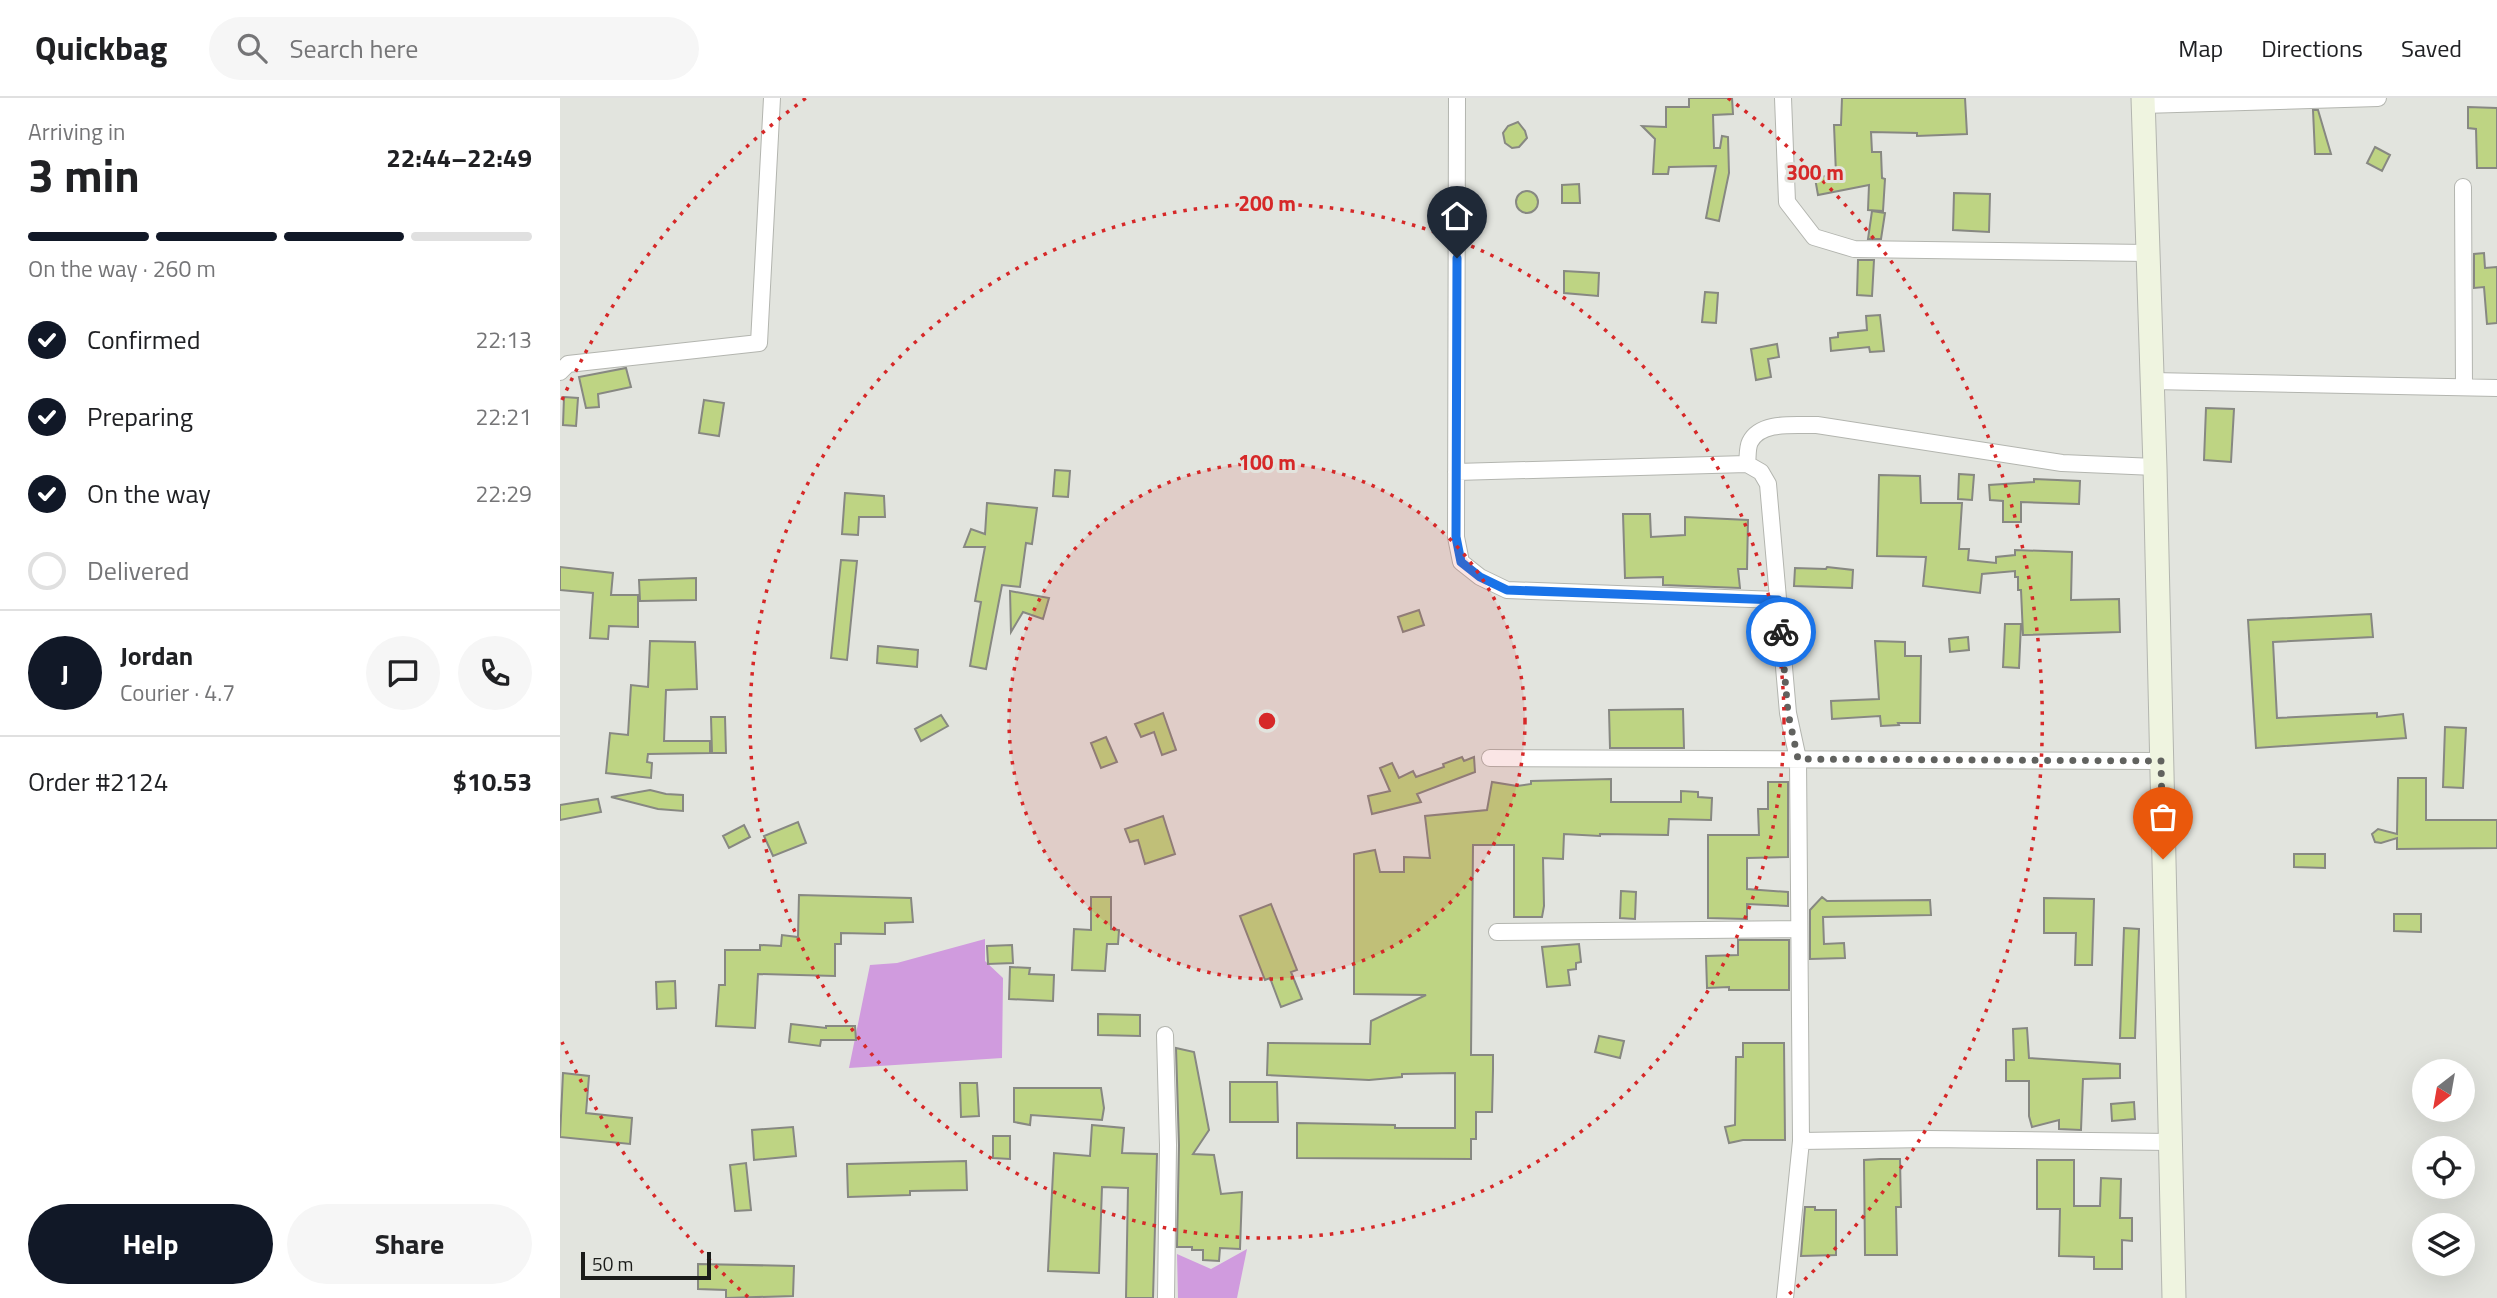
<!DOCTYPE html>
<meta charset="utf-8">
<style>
:root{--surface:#fff;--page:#f6f6f6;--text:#202124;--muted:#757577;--line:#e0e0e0;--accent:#111827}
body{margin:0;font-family:"Titillium Web",sans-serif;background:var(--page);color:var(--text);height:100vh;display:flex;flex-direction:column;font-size:26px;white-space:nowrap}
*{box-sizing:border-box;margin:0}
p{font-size:23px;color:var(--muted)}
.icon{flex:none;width:38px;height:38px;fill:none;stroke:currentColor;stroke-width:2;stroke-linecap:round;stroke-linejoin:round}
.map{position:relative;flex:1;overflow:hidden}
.panel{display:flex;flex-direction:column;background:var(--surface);width:560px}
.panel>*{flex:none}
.needle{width:46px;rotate:211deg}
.fabs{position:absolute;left:1852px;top:961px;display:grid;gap:14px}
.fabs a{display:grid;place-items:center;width:63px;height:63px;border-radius:50%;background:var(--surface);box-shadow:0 7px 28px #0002;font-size:35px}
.scale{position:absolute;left:21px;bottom:18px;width:130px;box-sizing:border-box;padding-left:7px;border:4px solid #1b1c1a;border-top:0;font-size:19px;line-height:24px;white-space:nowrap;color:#1b1c1a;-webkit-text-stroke:5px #e2e4de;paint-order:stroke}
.pin{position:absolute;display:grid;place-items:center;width:60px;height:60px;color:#fff;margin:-72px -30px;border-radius:50% 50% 50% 0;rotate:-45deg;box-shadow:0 0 7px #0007}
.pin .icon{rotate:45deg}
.courier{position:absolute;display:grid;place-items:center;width:70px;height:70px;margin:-35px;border:5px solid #1a73e8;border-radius:50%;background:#fff;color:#222;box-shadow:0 2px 9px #0007}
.overview em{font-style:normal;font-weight:700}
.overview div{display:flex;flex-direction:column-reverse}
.overview{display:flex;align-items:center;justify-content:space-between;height:119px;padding:0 28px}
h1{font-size:46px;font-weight:700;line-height:52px}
.bar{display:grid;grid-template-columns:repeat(4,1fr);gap:10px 7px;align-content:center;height:84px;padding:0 28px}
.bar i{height:9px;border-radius:5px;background:var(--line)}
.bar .on{background:var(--accent)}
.bar p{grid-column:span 4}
.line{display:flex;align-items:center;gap:18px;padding:0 28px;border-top:2px solid var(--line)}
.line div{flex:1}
.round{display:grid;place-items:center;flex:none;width:74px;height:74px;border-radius:37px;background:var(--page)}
ol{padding:0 28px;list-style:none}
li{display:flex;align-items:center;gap:21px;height:77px}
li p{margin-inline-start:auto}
li .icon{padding:7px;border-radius:50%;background:var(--accent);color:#fff;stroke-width:4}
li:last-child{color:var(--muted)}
li i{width:38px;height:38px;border:4px solid var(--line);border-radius:50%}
.primary-button{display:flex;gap:14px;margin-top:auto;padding:14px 28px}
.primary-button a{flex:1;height:80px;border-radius:42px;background:var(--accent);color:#fff;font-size:28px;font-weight:700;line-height:80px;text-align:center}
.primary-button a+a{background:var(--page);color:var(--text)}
header{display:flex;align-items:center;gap:42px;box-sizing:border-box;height:98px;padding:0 35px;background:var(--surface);border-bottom:2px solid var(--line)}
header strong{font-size:33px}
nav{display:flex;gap:38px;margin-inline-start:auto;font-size:24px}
.search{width:490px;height:63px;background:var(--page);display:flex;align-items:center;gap:18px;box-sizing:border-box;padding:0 24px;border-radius:38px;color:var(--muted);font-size:26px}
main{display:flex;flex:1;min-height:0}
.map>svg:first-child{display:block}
.forest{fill:#d09bde}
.building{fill:#bed483;stroke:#878882;stroke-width:2}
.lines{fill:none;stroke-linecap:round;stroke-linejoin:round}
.street-casing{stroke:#b3b5af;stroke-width:18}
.secondary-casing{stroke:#b3b5af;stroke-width:25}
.street{stroke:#fff;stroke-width:16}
.secondary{stroke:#eff4e0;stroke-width:23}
.done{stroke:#61625f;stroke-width:7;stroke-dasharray:0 12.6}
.route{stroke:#1a73e8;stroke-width:9}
.ring{fill:none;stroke:#d62828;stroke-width:3.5;stroke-dasharray:3.5 7}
.centre{fill:#d62828;stroke:#e2e4de;stroke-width:3.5}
.ring-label{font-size:21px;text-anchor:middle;font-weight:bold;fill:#d62828;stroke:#e2e4de;stroke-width:6;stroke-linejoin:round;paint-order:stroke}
</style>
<header>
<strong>Quickbag</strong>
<div class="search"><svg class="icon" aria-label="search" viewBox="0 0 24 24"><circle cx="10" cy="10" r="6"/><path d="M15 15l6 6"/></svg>Search here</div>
<nav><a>Map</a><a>Directions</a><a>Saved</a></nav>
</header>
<main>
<section class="panel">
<div class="overview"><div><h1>3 min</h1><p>Arriving in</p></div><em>22:44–22:49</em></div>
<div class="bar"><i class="on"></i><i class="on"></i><i class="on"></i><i></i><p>On the way · 260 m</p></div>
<ol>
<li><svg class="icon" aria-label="check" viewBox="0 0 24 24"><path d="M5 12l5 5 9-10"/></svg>Confirmed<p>22:13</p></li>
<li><svg class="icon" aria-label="check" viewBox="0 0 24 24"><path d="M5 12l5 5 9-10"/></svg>Preparing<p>22:21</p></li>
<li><svg class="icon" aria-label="check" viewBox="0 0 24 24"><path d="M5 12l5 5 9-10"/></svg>On the way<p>22:29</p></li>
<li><i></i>Delivered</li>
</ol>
<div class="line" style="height:126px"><b class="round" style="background:var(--accent);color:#fff">J</b><div><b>Jordan</b><p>Courier · 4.7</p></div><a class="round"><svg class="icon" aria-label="chat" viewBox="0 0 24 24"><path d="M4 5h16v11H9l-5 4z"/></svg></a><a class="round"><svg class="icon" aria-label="phone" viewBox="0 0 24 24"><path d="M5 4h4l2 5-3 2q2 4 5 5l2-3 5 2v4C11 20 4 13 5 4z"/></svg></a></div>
<div class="line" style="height:91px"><div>Order #2124</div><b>$10.53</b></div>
<div class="primary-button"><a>Help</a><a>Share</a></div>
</section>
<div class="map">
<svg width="1937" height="1200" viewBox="0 0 1937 1200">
<rect width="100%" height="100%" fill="#e2e4de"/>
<!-- forest -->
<path class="forest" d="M425 841V863L443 880 442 960 289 970 310 867 337 865Z
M687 1151 677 1200H618L617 1156 651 1171Z"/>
<!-- building -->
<path class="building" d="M1129 0H1172L1173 16 1153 17 1154 50H1160L1162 38 1168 39 1169 75 1159 123 1146 120 1156 68 1109 69 1108 76H1093L1095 41 1082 28 1106 29V9H1129Z
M1282 0H1405L1407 36 1357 38V35L1311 34 1312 54H1321L1322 80 1325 81 1323 113 1308 112 1309 87 1258 97 1255 80 1276 76 1274 27H1281Z
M1908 9 1937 10V70H1917L1916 31 1908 30Z
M1753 12H1758L1771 56H1755Z
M958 24 965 33 967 40 959 49 952 50 945 45 943 35 948 28Z
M1815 49 1830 57 1822 73 1807 65Z
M1019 86 1020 105H1002V87Z
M956 104a11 11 0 1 1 22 0a11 11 0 1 1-22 0Z
M1394 95 1430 96 1429 134 1393 132Z
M1312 113 1325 115 1321 141H1308Z
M1924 155 1925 170 1937 169V225L1927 226 1924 189 1914 190V156Z
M1298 162H1314L1312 198 1297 197Z
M1004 173 1039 175 1038 198 1004 195Z
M1145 194 1158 195 1156 225 1142 224Z
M1320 217 1324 253 1310 254 1309 249 1271 253 1270 240 1278 239V235L1307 232 1306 218Z
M1217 246 1219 259 1208 261 1211 279 1196 282 1191 251Z
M66 270 71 289 38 296 39 309 26 310 19 279Z
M4 299 18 300 16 328 3 327Z
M144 302 164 305 159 338 139 335Z
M1646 310 1674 311 1671 364 1644 362Z
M495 372 510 373 508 399 493 398Z
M1399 376 1414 377 1412 402 1398 401Z
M1319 377 1360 378 1361 405H1402L1399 451H1409L1408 462 1436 465V459L1455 457V452L1512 454 1511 502 1559 501 1560 534 1463 537 1461 492H1458V479H1455V473L1422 476 1420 495 1363 488 1366 459 1317 458Z
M1474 381 1520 383 1519 406 1461 404V424H1443V403L1430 402 1429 387 1474 384Z
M285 395 324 398 325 419H299L298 437 282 436Z
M427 405 477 410 472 446 466 445 460 489 442 487 426 571 410 568 421 504 415 503 425 449H404L411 431 425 436Z
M1063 416H1090L1091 439 1125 437V419L1188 422 1187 471H1178L1180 490 1103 487V479L1065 480Z
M281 462 297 463 287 562 271 560Z
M0 469 53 475 51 497H78V529L49 528 48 541 30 540 33 495 0 492Z
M1267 469 1293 472 1292 490 1234 488 1235 470 1266 471Z
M136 480V502L80 503 79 482Z
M450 493 489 500 483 521 463 514 451 534Z
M859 512 864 527 843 534 838 519Z
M1811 516 1813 539 1713 544 1717 620 1817 615V619L1843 616 1846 640 1696 650 1688 522Z
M1445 526H1461L1459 570 1443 569Z
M1408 539 1409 552 1390 554 1389 541Z
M90 543 135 544 137 591 106 592 104 643H150V655L88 656 87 664 92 665 91 680 46 675 50 635 68 637 71 587 88 589Z
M1315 543 1345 544V558H1361L1360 625H1338L1339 627 1321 628 1320 618 1272 621 1271 603 1319 601Z
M318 548 358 552 357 569 317 565Z
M1123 611 1124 650H1050L1049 612Z
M603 615 616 652 602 657 594 634 581 639 575 626Z
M381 617 388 628 361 643 355 631Z
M151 619H165L166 655H152Z
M1885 629 1906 630 1903 690 1883 689Z
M546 639 557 664 541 670 531 645Z
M902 659 904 663 914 659 915 674 857 696 861 704 812 716 808 698 830 693 820 670 832 665 839 680 853 673 856 679 884 669 883 666Z
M1838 680H1866V722H1937V750L1837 751V740L1821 745 1815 744 1812 736 1818 731 1837 736Z
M1051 681V704H1121V693L1138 694V699L1152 700 1151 722 1109 721 1108 737 1040 736V738L1004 736 1003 761 983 760 984 808 982 819H954V747H913L911 957H933V972L932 1014H916V1041H911V1061L737 1060V1025L835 1027V1030H895V975L842 976V979L809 982 707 977 708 945 810 946 811 923 866 897 794 896V756L815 752 820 774H844V759L870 760 865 718 927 712 932 684 957 688 971 686V683Z
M1208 684H1228V759L1187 760V791L1228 794V808L1187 806V821L1148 820V737H1199L1198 711H1208Z
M90 692 106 696 123 697V713L98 711 51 699Z
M38 701 41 714 0 722V707Z
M603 718 615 756 585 766 578 742 570 744 565 731Z
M238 724 246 745 213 758 204 738Z
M184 727 190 739 169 750 163 738Z
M1734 756H1765V770L1734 769Z
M1061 793 1076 794 1075 821 1060 820Z
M239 797 351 800 353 824 325 825V836L281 835V846H275V878L198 876 195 930 156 928 159 887H165V852H200V847L221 848 222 837 238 839Z
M531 799H551V831L559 832 558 846H547L545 873 512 872 514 831 531 832Z
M1262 799 1267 803 1370 802 1371 817 1263 819 1264 846 1284 845 1285 860 1250 861V812Z
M1484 800 1534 801 1532 867H1515L1516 835H1484Z
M711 806 737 872 731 874 742 901 721 909 710 880 705 882 680 818Z
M1834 816H1861V834L1834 833Z
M1564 830 1579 831 1575 940H1560Z
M1178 842H1229V892H1169V889L1147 890 1146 858 1178 857Z
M1019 846 1021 864 1016 865V871L1008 872 1010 887 987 889 982 849Z
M452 847 453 865 428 866 427 848Z
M450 869 470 870 469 876 494 877 493 903 449 901Z
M115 883 116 910 97 911 96 884Z
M538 916 580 917V938L538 937Z
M231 926 266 930V928H295L296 942H261L260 948 229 944Z
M1467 930 1469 960 1560 966V980L1523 981 1521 1032 1499 1031V1022L1472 1029 1469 1018V983H1446V962H1454L1453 931Z
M1039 938 1064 943 1060 960 1035 954Z
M1183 945H1224L1225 1042H1183L1169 1045 1165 1029 1175 1027 1176 959H1183Z
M616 950 634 954 649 1032 633 1056 654 1057 661 1096 682 1094 680 1151 660 1150 659 1163 643 1162V1152H632V1149H617L619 1047Z
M3 975 29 978 26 1015 72 1020 70 1046 0 1039Z
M670 984H717L718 1024H670Z
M400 985H417L419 1018 401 1019Z
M454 990H541L544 1010 542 1022 471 1017 470 1027 454 1024Z
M1574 1004 1575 1021 1552 1023 1551 1006Z
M532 1027 564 1030 562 1055 597 1056 593 1200H566L568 1090 542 1089 539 1175 488 1173 494 1055 530 1058Z
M233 1029 236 1058 194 1062 192 1032Z
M433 1038H450V1061L433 1060Z
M1320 1061H1340L1341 1109H1336L1337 1157H1305L1304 1062Z
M1477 1062H1514V1108H1540L1541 1080 1561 1081 1560 1120H1572V1143L1562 1142V1171H1534V1159L1499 1158 1500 1111H1477Z
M406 1063 407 1092 350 1093V1097L288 1099 287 1066Z
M186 1065 191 1112 175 1113 170 1067Z
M1245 1109H1255V1112H1276V1157L1241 1158Z
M138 1166 234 1168 233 1198 166 1200V1192L138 1191Z"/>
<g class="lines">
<defs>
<path id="street" d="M897 0 896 439 901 464 920 479 947 492 1218 502
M1223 0 1227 104 1254 139 1294 151 1588 155
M1583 7 1818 0
M1903 89 1904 289
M0 274 8 266 199 245 212 0
M1592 283 1937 290
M896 374 1187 366
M930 660 1600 663
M937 834 1238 831
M605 937 608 1047 606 1200
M1241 1043 1238 661 1228 615 1208 386 1201 374 1187 366C1188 360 1187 350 1190 344 1201 322 1237 328 1257 327L1502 365 1595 369
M1225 1200 1241 1043 1368 1041 1610 1044"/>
<path id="secondary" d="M1583 0 1595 369 1614 1200"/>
</defs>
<!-- street casing -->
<use href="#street" class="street-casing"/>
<!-- secondary casing -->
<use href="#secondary" class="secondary-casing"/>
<!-- street -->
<use href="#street" class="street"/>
<!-- secondary -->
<use href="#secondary" class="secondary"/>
</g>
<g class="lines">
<!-- done -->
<path class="done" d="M1221 534 1228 615 1238 661 1601 663 1603 761"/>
<!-- route -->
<path class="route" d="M897 160 896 439 901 464 920 479 947 492 1218 502 1221 534"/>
</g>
<!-- distance rings -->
<circle cx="707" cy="623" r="258" fill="#d62828" fill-opacity=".12"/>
<g class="ring">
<circle cx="707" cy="623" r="258"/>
<circle cx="707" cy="623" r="517"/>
<path d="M188 1199A775 775 0 0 1 2 944M2 302A775 775 0 0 1 246 0M1168 0A775 775 0 0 1 1226 1199"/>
</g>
<circle cx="707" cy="623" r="10" class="centre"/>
<g class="ring-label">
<text x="1255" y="82">300 m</text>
<text x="707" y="113">200 m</text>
<text x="707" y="372">100 m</text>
</g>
</svg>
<div class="fabs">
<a><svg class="needle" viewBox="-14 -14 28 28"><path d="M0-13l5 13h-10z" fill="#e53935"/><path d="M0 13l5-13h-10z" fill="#757577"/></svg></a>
<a><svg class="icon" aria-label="locate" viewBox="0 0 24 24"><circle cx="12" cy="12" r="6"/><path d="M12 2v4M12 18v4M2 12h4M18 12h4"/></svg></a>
<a><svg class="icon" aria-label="layers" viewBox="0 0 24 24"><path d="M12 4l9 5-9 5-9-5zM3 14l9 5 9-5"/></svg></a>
</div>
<div class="scale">50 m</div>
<div class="pin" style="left:1603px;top:761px;background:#ea580c"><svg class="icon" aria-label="bag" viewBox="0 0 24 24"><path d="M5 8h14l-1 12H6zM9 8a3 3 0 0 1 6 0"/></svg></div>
<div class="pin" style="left:897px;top:160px;background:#1f2937"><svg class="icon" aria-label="home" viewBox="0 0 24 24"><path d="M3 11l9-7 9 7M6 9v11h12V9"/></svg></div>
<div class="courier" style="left:1221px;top:534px"><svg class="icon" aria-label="bike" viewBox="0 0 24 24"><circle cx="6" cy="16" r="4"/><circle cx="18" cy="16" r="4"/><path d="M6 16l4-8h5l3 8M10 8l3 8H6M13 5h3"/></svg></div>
</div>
</main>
